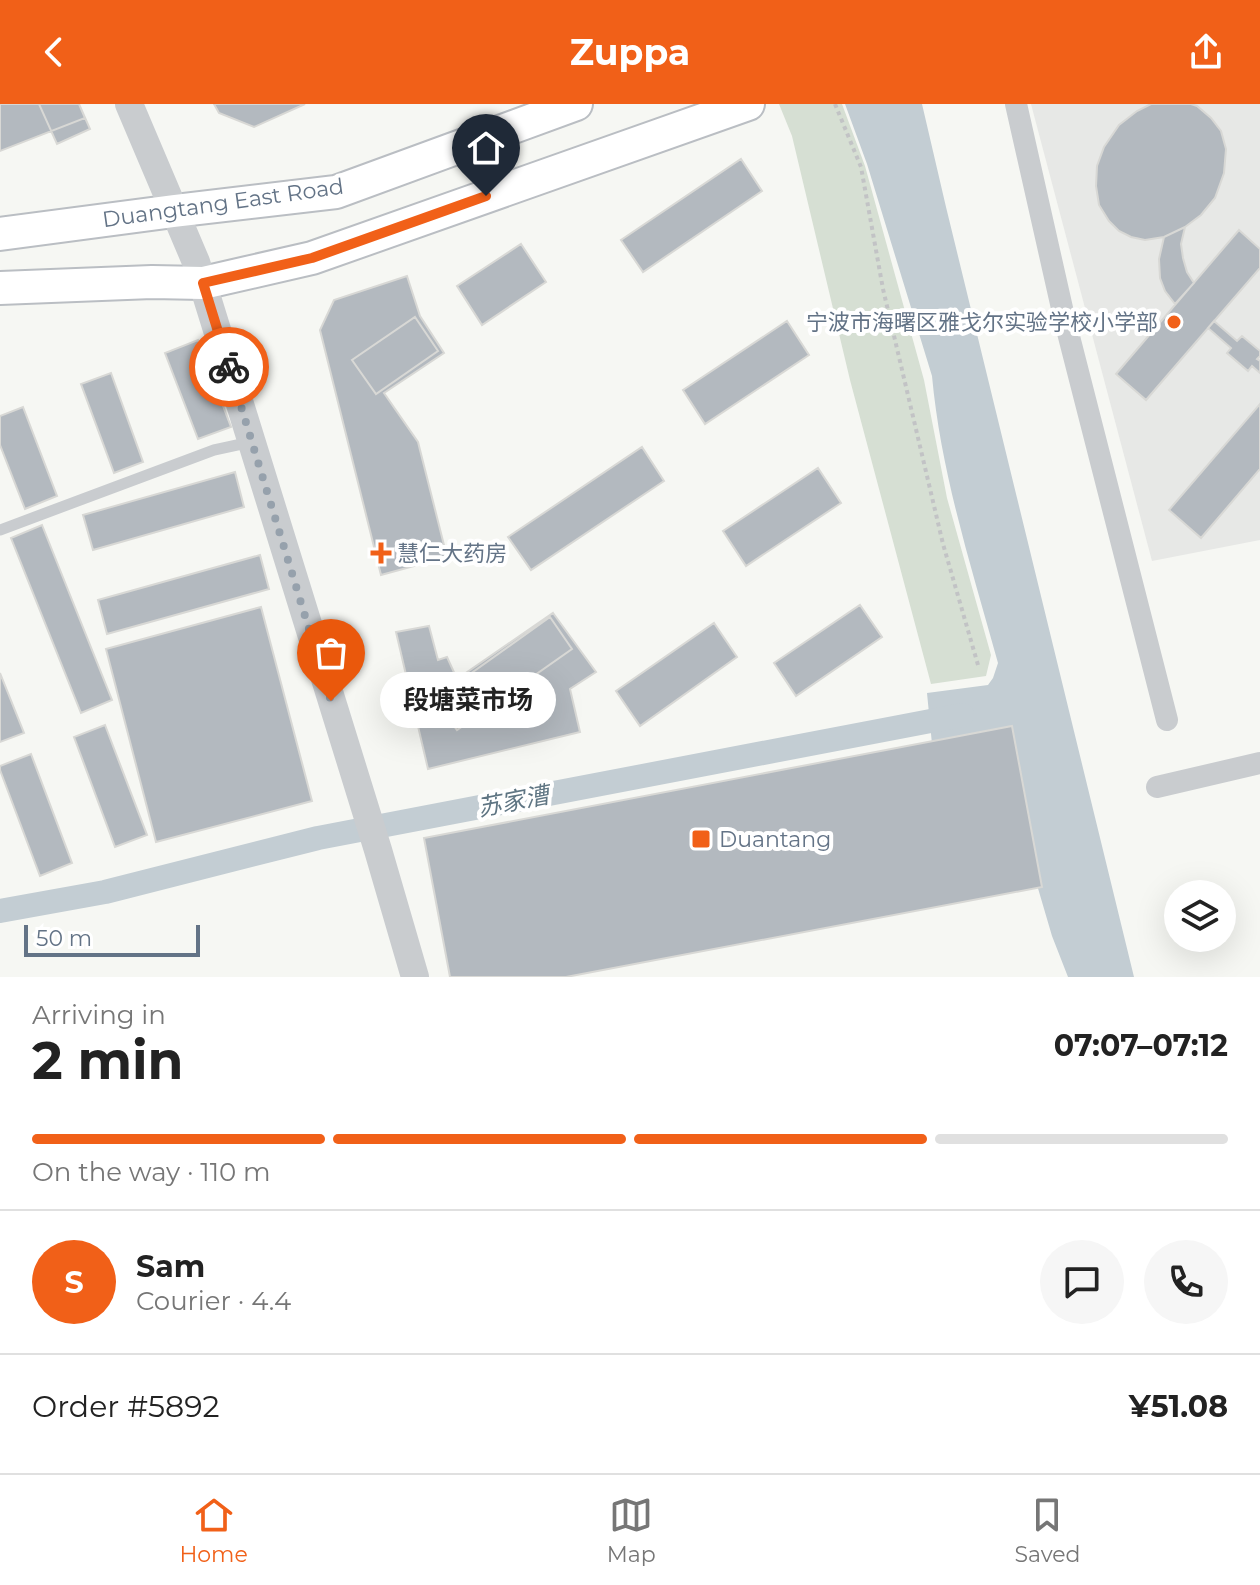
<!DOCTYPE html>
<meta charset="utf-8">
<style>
:root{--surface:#fff;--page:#f6f6f6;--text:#222;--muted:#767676;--line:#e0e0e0;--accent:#f16018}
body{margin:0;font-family:Montserrat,"Noto Sans SC",sans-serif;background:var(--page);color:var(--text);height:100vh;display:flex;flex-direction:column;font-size:30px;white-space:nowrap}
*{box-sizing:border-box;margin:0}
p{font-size:26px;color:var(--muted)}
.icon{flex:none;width:44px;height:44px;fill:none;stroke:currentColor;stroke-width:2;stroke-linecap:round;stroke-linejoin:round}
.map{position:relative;height:873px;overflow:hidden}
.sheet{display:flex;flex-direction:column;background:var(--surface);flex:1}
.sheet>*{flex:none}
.buttons{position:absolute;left:1164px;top:776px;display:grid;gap:16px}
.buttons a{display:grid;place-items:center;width:72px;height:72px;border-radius:50%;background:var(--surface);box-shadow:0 8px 32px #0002;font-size:40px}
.scale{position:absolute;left:24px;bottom:20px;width:176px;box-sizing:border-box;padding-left:8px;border:4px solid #637386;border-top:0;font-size:22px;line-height:28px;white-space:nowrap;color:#637386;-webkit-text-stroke:6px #fff;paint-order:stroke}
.pin{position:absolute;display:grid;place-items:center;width:68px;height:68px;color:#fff;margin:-82px -34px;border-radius:50% 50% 50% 0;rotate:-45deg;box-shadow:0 0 8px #0007}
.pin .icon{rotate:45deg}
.courier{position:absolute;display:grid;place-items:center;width:80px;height:80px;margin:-40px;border:6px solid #f16018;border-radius:50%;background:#fff;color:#222;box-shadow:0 2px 10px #0007}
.bubble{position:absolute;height:56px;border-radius:28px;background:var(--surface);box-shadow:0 8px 32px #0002;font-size:26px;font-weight:700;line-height:56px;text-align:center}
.summary em{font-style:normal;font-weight:700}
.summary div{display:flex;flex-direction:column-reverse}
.summary{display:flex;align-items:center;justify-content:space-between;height:136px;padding:0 32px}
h1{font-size:52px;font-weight:700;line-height:60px}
.bar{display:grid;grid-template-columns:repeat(4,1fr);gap:12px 8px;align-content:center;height:96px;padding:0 32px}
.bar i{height:10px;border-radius:6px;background:var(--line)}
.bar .on{background:var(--accent)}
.bar p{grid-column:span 4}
.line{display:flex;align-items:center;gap:20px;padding:0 32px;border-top:2px solid var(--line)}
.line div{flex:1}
.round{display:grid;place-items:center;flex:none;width:84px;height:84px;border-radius:42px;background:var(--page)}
header{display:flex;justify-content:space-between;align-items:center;height:104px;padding:0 32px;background:var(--accent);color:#fff;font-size:36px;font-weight:700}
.tabs{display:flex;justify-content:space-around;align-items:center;height:112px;border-top:2px solid var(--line);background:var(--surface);font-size:22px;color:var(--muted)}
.tabs a{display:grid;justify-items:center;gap:4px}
.tabs .on{color:var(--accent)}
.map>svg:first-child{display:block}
.built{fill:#e7e8e6}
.green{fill:#d6dfd3}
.water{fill:#c3cdd3}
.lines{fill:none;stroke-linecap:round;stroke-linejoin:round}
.canal{stroke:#c3cdd3;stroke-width:24}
.building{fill:#b3b9bf;stroke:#d8d8d5;stroke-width:2}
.secondary-casing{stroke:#babec3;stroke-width:36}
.path{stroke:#c2c3c5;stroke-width:4;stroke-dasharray:4 4;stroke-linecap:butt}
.service{stroke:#c9cccf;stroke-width:11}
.minor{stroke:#c9cccf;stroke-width:22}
.tertiary{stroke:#c9cccf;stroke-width:28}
.secondary{stroke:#fff;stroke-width:32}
.done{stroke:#96a1ac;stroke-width:8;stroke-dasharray:0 14.4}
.route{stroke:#f16018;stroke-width:10}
.poi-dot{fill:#f16018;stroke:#fff;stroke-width:3}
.labels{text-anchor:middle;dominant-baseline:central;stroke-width:8;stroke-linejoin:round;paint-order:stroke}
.street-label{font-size:22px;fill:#637386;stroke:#fff}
.poi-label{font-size:22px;fill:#637386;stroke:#fff;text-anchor:start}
.water-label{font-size:24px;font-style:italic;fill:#5f7583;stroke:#fff}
</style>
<header><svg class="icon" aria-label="back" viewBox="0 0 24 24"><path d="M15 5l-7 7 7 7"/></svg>Zuppa<svg class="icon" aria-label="share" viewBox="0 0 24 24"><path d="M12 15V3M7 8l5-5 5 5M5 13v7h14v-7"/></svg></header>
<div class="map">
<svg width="1260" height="873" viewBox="0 0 1260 873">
<rect width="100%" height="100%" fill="#f6f7f3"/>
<!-- built -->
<path class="built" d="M1031 0H1260V436L1152 457Z"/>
<!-- green -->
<path class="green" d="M779 0H842L865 62 924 276 947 394 991 551 986 572 931 580 850 276 792 32Z"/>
<!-- water -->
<path class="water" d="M845 0H922L946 103 1134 873H1068L1052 832 1020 723 932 640 927 589 988 581 993 574 998 559C972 465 941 370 932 272L867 60Z"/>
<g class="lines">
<!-- canal -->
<path class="canal" d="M0 807 105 788 318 734 962 611"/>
</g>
<!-- building -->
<path class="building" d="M0 0H79L85 14 0 47Z
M39 0H79L90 25 57 40Z
M214 0H305L254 23 219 9Z
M1151 0H1191L1197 2 1211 14 1221 27 1226 45 1224 69 1215 94 1201 111 1185 123 1164 133 1145 136 1131 133 1119 127 1109 117 1099 101 1096 82 1097 62 1104 43 1119 21 1137 7Z
M741 55 762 87 643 168 621 136Z
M1185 123 1181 140 1183 154 1187 168 1194 179 1175 200 1165 187 1160 174 1159 155 1164 133Z
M1239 126 1260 145V164L1146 296 1116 270Z
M521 140 546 178 482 221 457 182Z
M407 172 420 212 444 249 384 289 418 338 447 453 381 471 320 226 334 196Z
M415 213 438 247 376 290 352 256Z
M787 217 809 251 705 320 683 286Z
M1214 217 1237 237 1242 232 1260 247V252L1257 255 1260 257V269L1252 262 1248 267 1227 249 1231 244 1208 224Z
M198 236 231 323 198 335 165 249Z
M111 269 143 358 114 369 81 280Z
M1260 300V365L1201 434 1169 406Z
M23 303 57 392 25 405 0 341V312Z
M642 343 664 377 531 466 508 433Z
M818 364 841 399 746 462 723 427Z
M235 368 244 403 93 446 83 411Z
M42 421 112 596 81 609 11 434Z
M260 451 269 485 107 530 98 496Z
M860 501 882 533 796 592 774 559Z
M261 503 312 697 156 738 106 545Z
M553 509 596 568 570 585 580 628 428 665 396 528 429 522 438 556 447 553 457 575Z
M550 513 572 545 457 626 435 595Z
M714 519 737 553 640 622 616 587Z
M0 569 24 629 0 638Z
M105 621 147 731 115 743 74 633Z
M1012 622 1042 783 566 873H450L424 734Z
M31 650 72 759 40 772 0 666V662Z"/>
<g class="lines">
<defs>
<path id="secondary" d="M0 130 174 107 336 88 576 0
M0 184 152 178 203 179 312 154 748 0"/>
</defs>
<!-- secondary casing -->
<use href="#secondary" class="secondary-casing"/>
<!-- path -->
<path class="path" d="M835 0 861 63 883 185 943 440 978 561"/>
<!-- service -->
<path class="service" d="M0 426 214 346 251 338"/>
<!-- minor -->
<path class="minor" d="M1016 0 1064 213 1167 616
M1157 683 1260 659"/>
<!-- tertiary -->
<path class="tertiary" d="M129 0 196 158 378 746 415 873"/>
<!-- secondary -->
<use href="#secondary" class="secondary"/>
</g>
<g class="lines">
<!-- done -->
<path class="done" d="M229 263 331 597"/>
<!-- route -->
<path class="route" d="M229 263 203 179 312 154 486 92"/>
</g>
<!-- markers -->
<g class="poi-dot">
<circle cx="1174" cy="218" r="8"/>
<path d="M377 437h8v8h8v8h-8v8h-8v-8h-8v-8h8z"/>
<rect x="691" y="725" width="20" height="20" rx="4"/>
</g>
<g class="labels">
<!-- street labels -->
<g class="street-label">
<text transform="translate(223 99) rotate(-8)">Duangtang East Road</text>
</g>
<!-- poi labels -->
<g class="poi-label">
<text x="1158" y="218" text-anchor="end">宁波市海曙区雅戈尔实验学校小学部</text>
<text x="397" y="449">慧仁大药房</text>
<text x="719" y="735">Duantang</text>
</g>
<!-- water labels -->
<g class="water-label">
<text transform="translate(513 697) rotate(-11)">苏家漕</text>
</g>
</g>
</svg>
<div class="buttons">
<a><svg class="icon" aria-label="layers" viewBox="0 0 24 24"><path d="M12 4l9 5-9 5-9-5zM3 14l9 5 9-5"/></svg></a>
</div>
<div class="scale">50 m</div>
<div class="pin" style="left:331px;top:597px;background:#ea580c"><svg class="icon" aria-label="bag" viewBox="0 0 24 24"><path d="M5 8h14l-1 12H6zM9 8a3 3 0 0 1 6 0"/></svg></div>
<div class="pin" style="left:486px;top:92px;background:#1f2937"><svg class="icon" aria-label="home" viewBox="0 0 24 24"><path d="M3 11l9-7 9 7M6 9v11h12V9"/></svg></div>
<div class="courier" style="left:229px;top:263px"><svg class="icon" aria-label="bike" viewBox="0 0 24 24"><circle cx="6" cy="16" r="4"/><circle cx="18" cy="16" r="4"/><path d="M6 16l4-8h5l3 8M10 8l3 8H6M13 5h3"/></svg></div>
<div class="bubble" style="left:380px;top:568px;width:176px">段塘菜市场</div>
</div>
<section class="sheet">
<div class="summary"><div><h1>2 min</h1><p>Arriving in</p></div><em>07:07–07:12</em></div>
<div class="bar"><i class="on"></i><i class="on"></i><i class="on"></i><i></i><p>On the way · 110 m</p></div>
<div class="line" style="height:144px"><b class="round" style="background:var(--accent);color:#fff">S</b><div><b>Sam</b><p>Courier · 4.4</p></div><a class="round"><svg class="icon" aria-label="chat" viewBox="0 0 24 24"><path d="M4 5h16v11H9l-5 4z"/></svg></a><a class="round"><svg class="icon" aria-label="phone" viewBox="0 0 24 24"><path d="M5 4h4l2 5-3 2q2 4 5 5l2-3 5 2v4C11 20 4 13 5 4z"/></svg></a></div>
<div class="line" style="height:104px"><div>Order #5892</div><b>¥51.08</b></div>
</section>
<nav class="tabs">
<a class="on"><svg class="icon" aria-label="home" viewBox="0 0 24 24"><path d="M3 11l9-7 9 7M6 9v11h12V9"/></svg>Home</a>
<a><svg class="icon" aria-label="map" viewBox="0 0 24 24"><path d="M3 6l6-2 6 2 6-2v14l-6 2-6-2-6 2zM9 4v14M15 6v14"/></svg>Map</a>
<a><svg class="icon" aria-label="saved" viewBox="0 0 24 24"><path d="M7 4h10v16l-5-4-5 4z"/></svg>Saved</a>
</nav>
